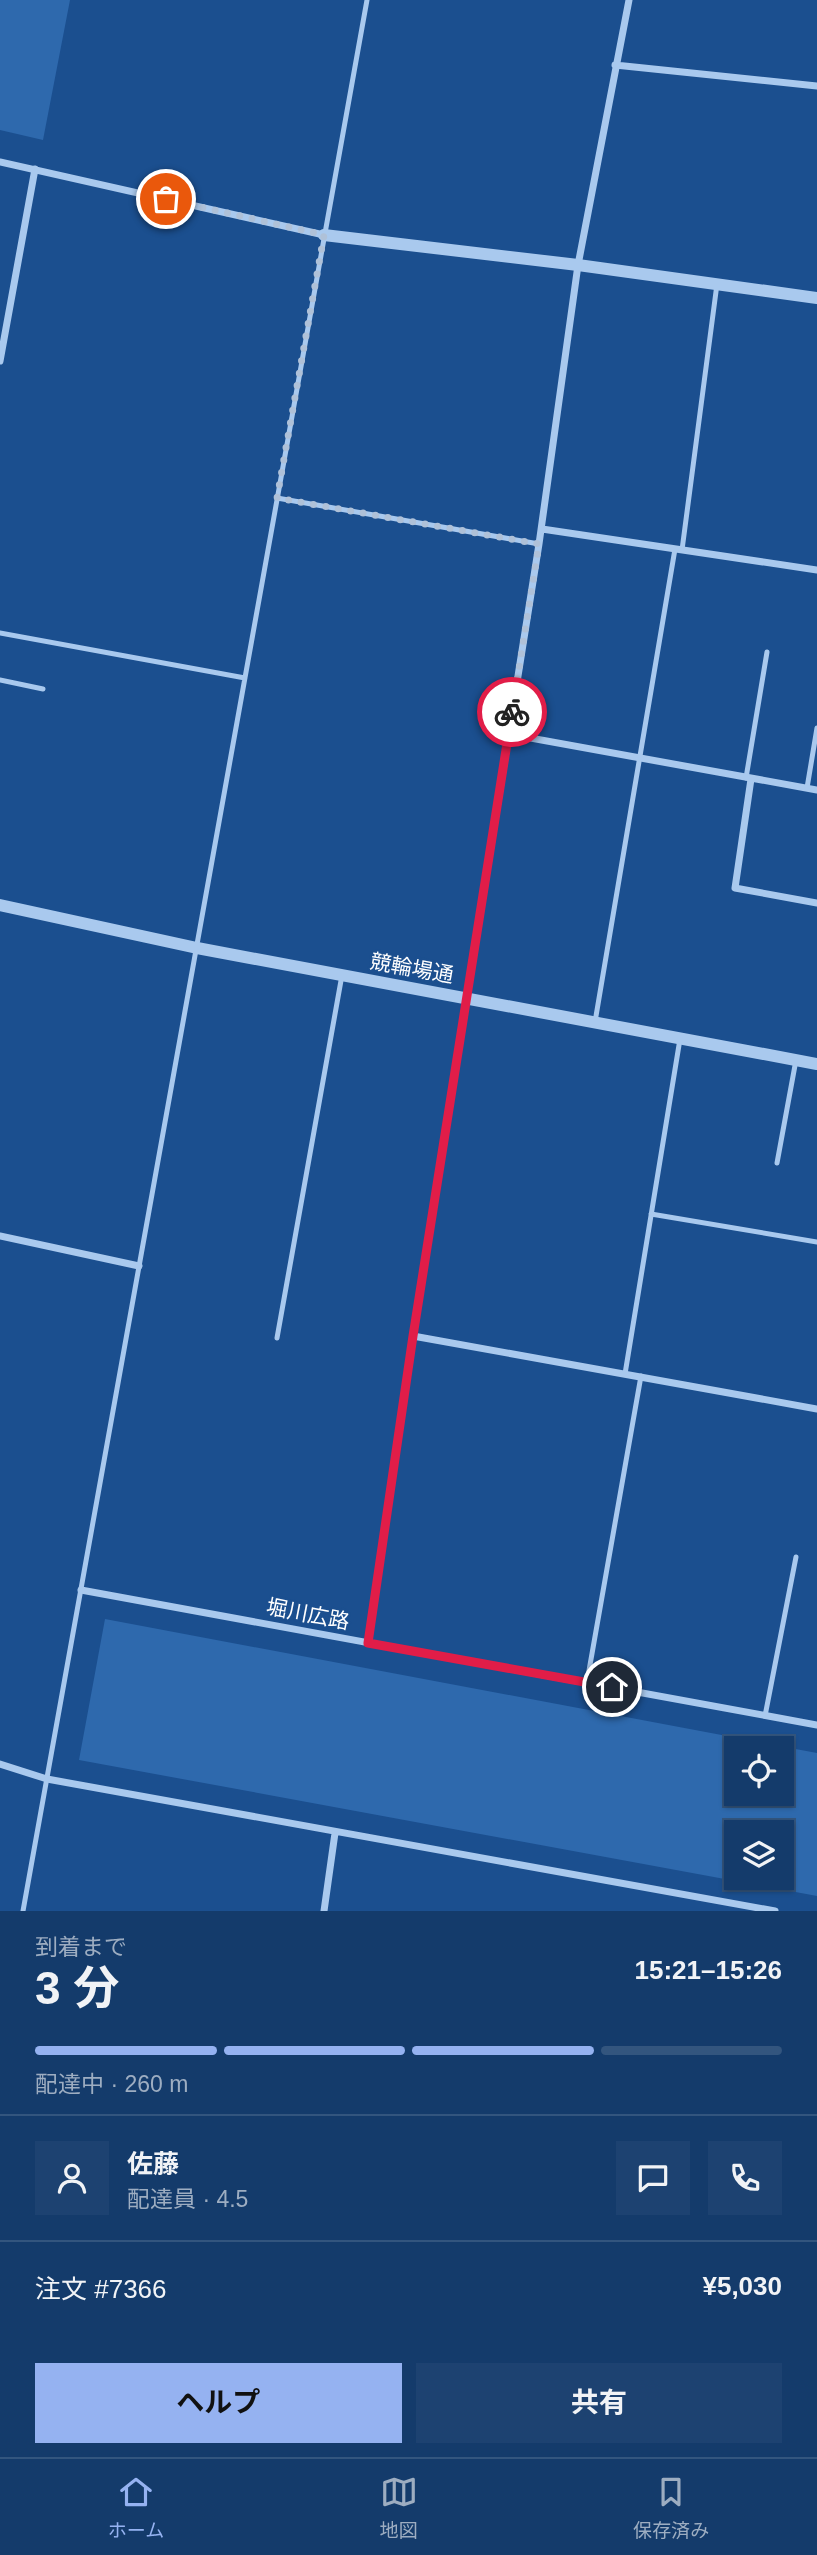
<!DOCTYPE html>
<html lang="ja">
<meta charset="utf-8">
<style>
:root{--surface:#143b6b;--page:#1d4271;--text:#f1f3f6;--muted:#9dadc1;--line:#33557e;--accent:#95b2f1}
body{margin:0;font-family:Helvetica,"Noto Sans JP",sans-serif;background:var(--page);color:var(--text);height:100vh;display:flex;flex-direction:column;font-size:26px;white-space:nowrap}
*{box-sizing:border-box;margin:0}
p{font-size:23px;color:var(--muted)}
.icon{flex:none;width:38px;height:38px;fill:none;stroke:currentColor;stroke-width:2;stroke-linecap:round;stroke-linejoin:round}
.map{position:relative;height:1911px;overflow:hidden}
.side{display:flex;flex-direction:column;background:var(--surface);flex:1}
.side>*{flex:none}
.tools{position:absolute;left:724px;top:1736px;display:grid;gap:14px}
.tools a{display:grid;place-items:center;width:70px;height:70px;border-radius:0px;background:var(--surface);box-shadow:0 2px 5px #0004,0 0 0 2px var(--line);font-size:35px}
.pin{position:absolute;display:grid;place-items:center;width:60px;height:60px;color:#fff;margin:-30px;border:4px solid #fff;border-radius:50%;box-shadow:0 2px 7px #0007}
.courier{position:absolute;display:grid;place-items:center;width:70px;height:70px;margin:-35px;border:5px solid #e11d48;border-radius:50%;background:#fff;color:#222;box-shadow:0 2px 9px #0007}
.overview em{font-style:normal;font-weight:700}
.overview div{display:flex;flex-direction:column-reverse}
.overview{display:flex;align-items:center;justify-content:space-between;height:119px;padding:0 35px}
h1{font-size:46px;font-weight:700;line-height:52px}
.bar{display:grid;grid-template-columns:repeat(4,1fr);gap:10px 7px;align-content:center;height:84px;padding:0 35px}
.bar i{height:9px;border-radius:5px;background:var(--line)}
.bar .current{background:var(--accent)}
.bar p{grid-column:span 4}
.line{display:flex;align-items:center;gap:18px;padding:0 35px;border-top:2px solid var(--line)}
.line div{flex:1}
.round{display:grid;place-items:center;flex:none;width:74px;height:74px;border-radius:0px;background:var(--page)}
.primary-button{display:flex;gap:14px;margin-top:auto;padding:14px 35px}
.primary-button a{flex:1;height:80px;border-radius:0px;background:var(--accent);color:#111;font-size:28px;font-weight:700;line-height:80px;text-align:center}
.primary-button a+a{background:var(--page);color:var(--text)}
.dock{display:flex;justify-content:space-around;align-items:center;height:98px;border-top:2px solid var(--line);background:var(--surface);font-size:19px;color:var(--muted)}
.dock a{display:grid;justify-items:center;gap:4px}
.dock .current{color:var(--accent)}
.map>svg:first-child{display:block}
.green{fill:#2e69ad;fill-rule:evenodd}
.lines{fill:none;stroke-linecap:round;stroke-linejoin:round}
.service{stroke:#a9c9ee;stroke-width:5}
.minor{stroke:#a9c9ee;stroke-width:7}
.tertiary{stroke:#a9c9ee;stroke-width:12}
.done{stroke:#afc1d8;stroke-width:7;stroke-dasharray:0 12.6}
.route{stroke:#e11d48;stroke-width:9}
.labels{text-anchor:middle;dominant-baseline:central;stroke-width:5;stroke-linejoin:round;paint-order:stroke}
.street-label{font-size:21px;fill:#fff;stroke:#1b4f8f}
</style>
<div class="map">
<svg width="817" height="1911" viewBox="0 0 817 1911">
<rect width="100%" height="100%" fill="#1b4f8f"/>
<!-- green -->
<path class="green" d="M0 0H70L43 140 0 130Z
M105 1619 817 1753V1896L79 1760ZM782 1748V1794H737V1748ZM782 1832V1878H737V1832Z"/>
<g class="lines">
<!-- service -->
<path class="service" d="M277 498 539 544
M682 550 717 284
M0 633 245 678
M0 680 43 689
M746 778 767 652
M807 788 817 728
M595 1022 675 549
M777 1163 796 1060
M651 1214 817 1242
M277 1338 342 975
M625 1374 680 1039
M587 1682 641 1376
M765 1716 796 1557
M23 1911 367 0"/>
<!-- minor -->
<path class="minor" d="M615 65 817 86
M0 162 324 235
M0 361 35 169
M542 529 817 570
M508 734 817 790
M751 779 735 888 817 903
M0 1236 139 1266
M413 1336 817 1409
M81 1590 817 1725
M368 1643 413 1336 539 544 578 265 629 0
M0 1764 47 1779 775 1911
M324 1911 335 1833"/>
<!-- tertiary -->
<path class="tertiary" d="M324 235 578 265 817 298
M0 905 197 948 817 1064"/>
</g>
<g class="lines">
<!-- done -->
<path class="done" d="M166 199 324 235 277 498 539 544 512 712"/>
<!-- route -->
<path class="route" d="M512 712 413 1336 368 1643 612 1687"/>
</g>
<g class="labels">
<!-- street labels -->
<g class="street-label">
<text transform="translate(412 968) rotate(10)">競輪場通</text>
<text transform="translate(308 1614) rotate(11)">堀川広路</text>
</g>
</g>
</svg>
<div class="tools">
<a><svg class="icon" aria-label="locate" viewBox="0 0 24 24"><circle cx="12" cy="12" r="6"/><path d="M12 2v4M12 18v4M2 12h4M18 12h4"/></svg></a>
<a><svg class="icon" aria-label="layers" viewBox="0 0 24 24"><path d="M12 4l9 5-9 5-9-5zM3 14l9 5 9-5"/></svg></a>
</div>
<div class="pin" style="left:166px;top:199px;background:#ea580c"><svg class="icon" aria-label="bag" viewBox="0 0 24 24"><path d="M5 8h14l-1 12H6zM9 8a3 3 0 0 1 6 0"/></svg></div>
<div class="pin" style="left:612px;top:1687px;background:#1f2937"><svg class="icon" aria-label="home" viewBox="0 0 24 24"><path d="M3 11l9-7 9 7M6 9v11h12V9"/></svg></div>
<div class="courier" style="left:512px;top:712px"><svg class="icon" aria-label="bike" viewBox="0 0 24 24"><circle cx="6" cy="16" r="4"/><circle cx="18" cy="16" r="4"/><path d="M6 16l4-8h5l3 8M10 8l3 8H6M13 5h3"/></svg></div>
</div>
<section class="side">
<div class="overview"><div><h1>3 分</h1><p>到着まで</p></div><em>15:21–15:26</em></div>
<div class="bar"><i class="current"></i><i class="current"></i><i class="current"></i><i></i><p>配達中 · 260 m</p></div>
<div class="line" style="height:126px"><a class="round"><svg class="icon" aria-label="person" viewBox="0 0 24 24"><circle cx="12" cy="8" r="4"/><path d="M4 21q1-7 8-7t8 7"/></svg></a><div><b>佐藤</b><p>配達員 · 4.5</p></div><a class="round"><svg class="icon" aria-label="chat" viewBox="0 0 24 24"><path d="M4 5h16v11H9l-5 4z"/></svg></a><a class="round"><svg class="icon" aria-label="phone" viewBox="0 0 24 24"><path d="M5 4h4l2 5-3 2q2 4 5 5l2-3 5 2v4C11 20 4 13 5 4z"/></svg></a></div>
<div class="line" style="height:91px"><div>注文 #7366</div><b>¥5,030</b></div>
<div class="primary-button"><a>ヘルプ</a><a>共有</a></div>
</section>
<nav class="dock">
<a class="current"><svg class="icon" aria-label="home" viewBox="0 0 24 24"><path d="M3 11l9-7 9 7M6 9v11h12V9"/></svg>ホーム</a>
<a><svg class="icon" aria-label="map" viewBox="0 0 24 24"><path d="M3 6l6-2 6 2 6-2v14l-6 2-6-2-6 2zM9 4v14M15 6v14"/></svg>地図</a>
<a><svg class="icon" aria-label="saved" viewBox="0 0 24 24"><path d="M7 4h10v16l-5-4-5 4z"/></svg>保存済み</a>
</nav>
